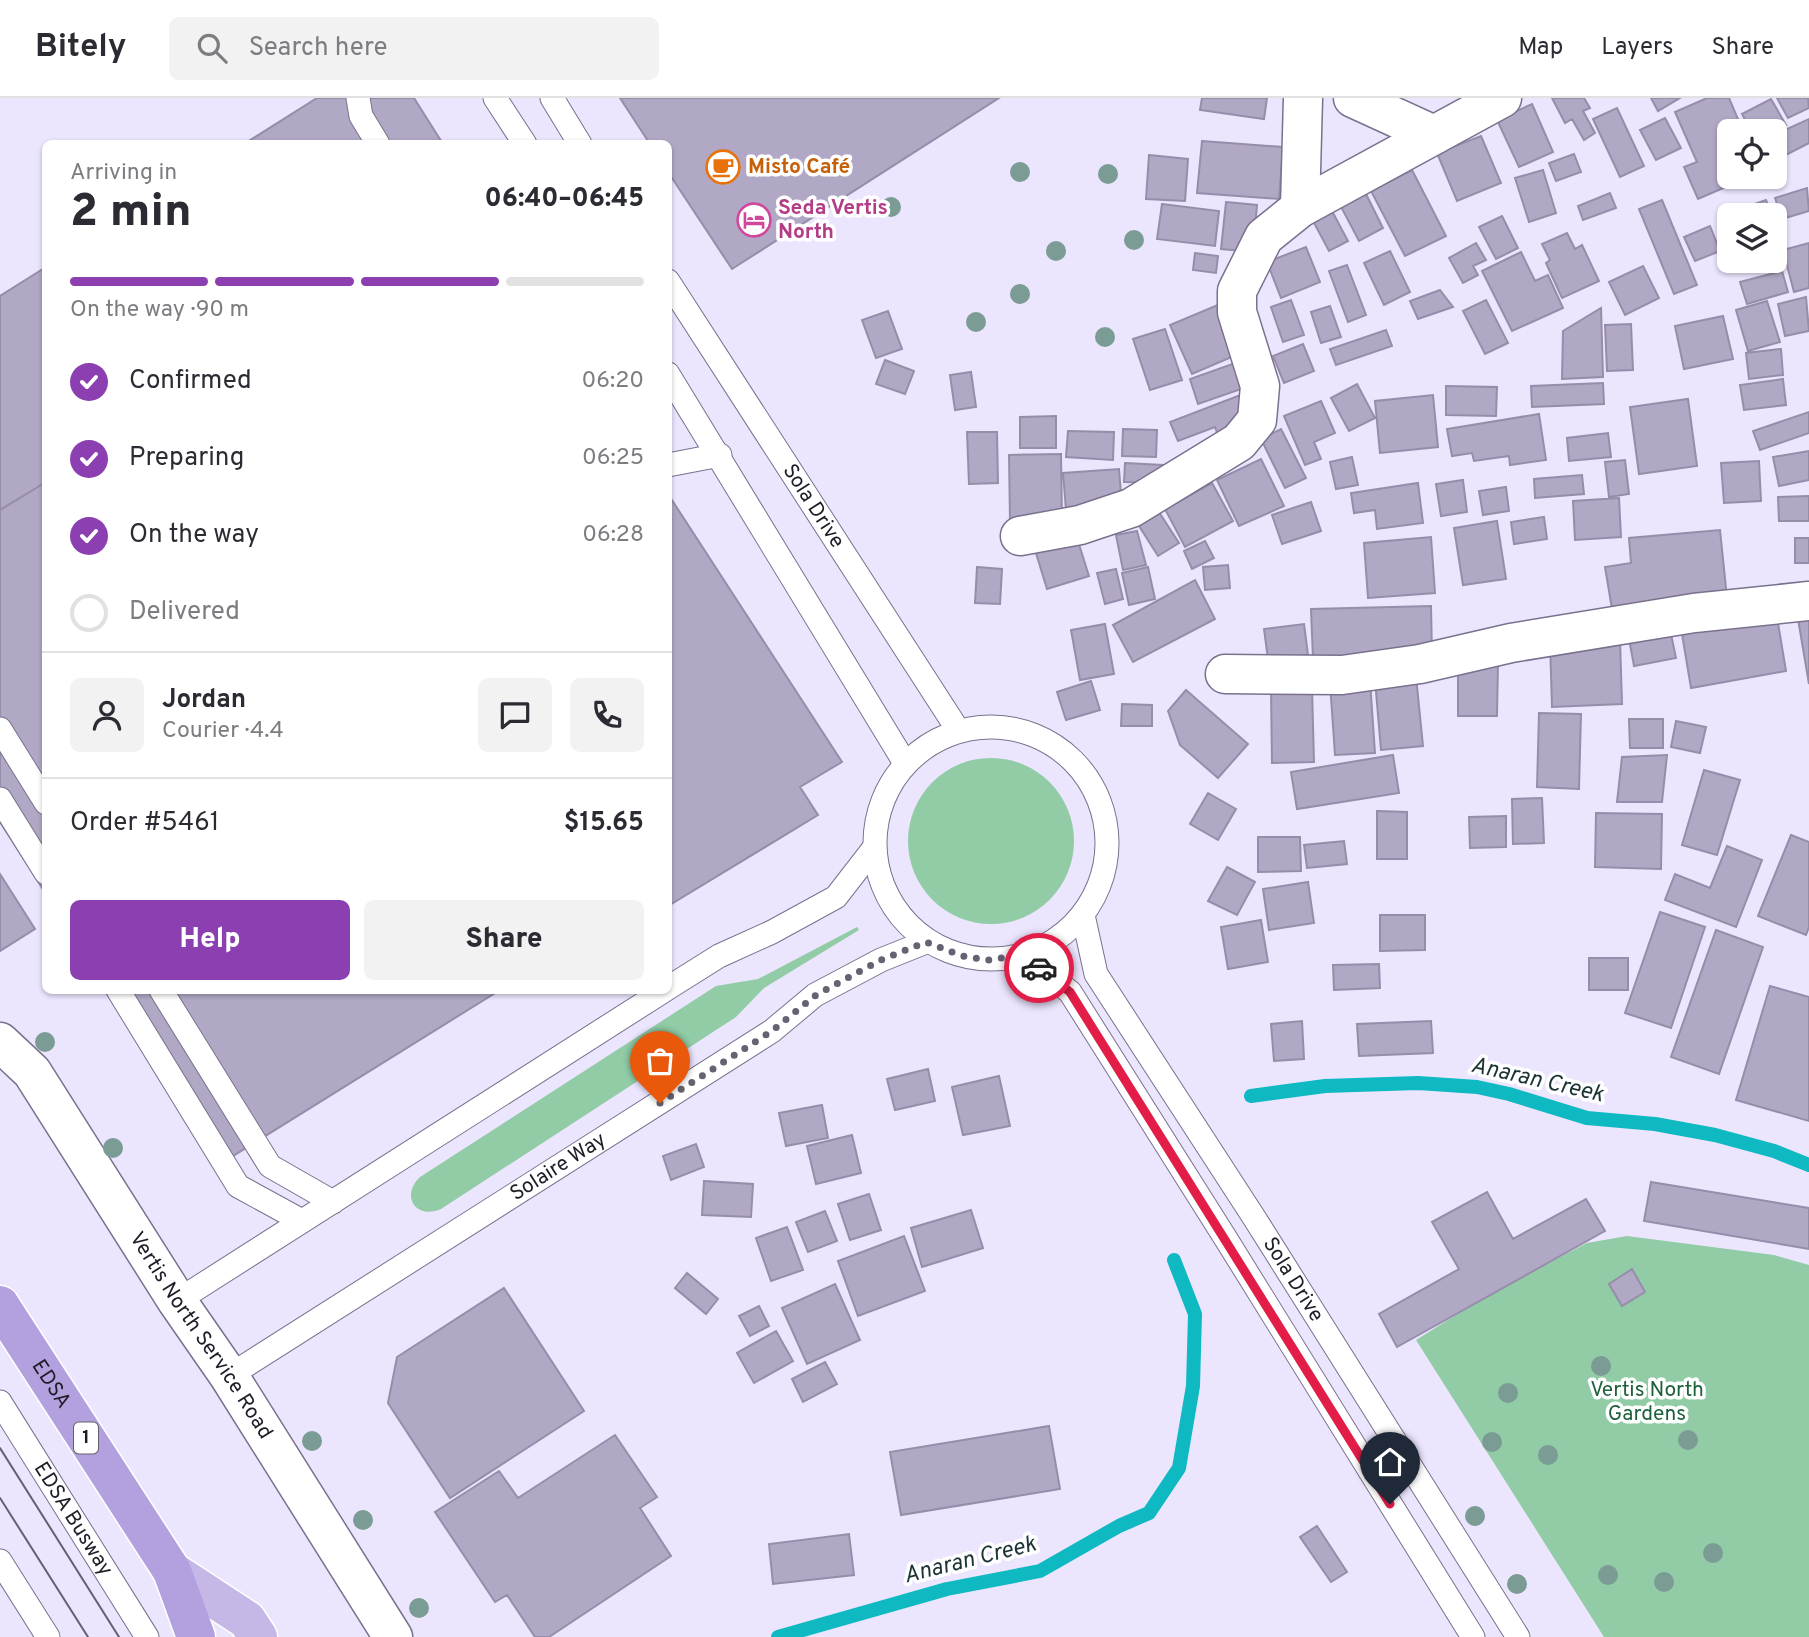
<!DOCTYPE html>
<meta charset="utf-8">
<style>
:root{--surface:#fff;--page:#f2f2f3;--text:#2b2b33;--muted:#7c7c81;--line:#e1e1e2;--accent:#8b3fb0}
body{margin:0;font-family:Overpass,sans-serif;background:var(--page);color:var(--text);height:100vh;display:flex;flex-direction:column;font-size:26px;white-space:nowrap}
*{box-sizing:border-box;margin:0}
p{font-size:23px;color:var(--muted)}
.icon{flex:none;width:38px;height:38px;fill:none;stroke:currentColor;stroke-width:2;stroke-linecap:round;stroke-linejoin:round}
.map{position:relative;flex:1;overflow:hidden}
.sheet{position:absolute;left:42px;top:42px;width:630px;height:854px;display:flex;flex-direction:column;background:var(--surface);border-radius:10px;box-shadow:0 2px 5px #0004}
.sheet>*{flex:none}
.controls{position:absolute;left:1717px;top:21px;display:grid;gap:14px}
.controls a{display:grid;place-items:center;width:70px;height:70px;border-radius:10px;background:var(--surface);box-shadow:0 2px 5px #0004;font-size:35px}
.pin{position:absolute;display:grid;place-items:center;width:60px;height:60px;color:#fff;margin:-72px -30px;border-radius:50% 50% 50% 0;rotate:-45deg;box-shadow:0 0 7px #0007}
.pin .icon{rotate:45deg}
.courier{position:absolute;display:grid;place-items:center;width:70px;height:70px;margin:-35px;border:5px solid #e11d48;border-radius:50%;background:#fff;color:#222;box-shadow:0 2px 9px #0007}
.headline em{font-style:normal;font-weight:800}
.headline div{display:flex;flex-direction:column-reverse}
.headline{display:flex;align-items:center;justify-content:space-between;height:119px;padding:0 28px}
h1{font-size:46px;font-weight:800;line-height:52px}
.bar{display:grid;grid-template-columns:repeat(4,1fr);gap:10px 7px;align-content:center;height:84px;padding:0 28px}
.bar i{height:9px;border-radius:5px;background:var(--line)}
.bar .on{background:var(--accent)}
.bar p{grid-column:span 4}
.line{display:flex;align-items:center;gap:18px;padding:0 28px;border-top:2px solid var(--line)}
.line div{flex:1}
.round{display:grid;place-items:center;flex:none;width:74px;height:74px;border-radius:10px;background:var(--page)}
ol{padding:0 28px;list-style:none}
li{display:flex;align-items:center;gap:21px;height:77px}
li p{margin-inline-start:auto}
li .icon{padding:7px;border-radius:50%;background:var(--accent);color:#fff;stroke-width:4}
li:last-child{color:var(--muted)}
li i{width:38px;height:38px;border:4px solid var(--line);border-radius:50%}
.action{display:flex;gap:14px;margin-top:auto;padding:14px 28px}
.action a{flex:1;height:80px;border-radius:10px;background:var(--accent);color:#fff;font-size:28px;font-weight:800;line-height:80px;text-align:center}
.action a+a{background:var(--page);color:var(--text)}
header{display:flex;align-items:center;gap:42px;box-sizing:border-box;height:98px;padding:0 35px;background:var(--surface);border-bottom:2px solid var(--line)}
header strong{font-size:33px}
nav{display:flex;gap:38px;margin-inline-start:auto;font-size:24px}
.search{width:490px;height:63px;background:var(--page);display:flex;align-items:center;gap:18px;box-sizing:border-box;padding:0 24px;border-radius:10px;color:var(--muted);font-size:26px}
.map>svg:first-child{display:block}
.green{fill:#91cca6}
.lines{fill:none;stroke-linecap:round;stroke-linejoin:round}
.stream{stroke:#0eb9c2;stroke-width:14}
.building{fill:#b1a8c5;stroke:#968daa;stroke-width:2}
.service-casing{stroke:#79718d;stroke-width:25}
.minor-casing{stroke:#79718d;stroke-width:41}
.primary-casing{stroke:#fff;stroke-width:41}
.trunk-casing{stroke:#fff;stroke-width:41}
.service{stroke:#fff;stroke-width:23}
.minor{stroke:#fff;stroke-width:38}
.primary{stroke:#c6b8e6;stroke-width:38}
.trunk{stroke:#b3a0de;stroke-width:38}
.tram{stroke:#646070;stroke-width:2}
.tree{fill:#7b9c94}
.done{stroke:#676272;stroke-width:7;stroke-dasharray:0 12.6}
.route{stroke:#e11d48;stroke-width:9}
.labels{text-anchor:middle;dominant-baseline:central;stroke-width:7;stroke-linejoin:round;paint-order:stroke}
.shield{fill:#fff;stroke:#626068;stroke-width:2}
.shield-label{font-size:19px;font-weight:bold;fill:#1f1c27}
.food-label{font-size:21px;font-weight:bold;fill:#c56008;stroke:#fff;text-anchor:start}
.hotel-label{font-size:21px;font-weight:bold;fill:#b23c85;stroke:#fff;text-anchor:start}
.street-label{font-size:21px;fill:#1f1c27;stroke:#fff}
.park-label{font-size:21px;fill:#1e613d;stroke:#fff}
.water-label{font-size:23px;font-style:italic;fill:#1b3335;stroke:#fff}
</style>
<header>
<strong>Bitely</strong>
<div class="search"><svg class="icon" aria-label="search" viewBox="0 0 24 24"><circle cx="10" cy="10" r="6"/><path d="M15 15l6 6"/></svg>Search here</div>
<nav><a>Map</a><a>Layers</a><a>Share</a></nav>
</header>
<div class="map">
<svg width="1809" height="1539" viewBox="0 0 1809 1539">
<rect width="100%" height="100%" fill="#ece5fe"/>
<!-- green -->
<path class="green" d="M908 743a83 83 0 1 1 166 0a83 83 0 1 1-166 0Z
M857 829 859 832 764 890 736 919 441 1111C416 1122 400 1098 420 1079L716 888 758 881Z
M1627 1138 1774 1157 1809 1167V1539H1604L1416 1242 1486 1198 1587 1145Z"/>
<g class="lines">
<!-- stream -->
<path class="stream" d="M1251 998 1325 988 1418 985 1477 989 1509 996 1587 1020 1655 1026 1715 1037 1774 1053 1809 1067
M778 1539 947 1491 1040 1473 1119 1428 1149 1415 1179 1370 1193 1288 1195 1216 1174 1162"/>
</g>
<!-- building -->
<path class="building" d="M317 0H414L443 46H244Z
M317 0H414L443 46H244Z
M620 0H999L732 171 668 74V46H650Z
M1202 0H1267L1264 21 1200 12Z
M1552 0H1584L1590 10 1583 13 1595 35 1584 42 1572 21 1565 25Z
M1651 0H1680L1658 13Z
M1707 0H1729L1743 33H1729V79H1749L1698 101 1684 69 1697 64 1675 14Z
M1777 0H1808L1809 10 1788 20Z
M1771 1 1786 27 1772 33H1751L1742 16Z
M1532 6 1553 54 1519 69 1497 22Z
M1617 10 1644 68 1620 79 1593 21Z
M1665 20 1681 50 1656 62 1640 32Z
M1809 21V45L1786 57 1776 36Z
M1481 38 1501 85 1457 103 1437 55Z
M1202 43 1283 49 1279 101 1197 95Z
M1574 56 1581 74 1556 83 1549 65Z
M1149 57 1188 61 1185 103 1146 101Z
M1412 72 1446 138 1405 158 1371 93Z
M1543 72 1556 115 1529 124 1515 80Z
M1807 90 1809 113 1782 121 1775 100Z
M1364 92 1383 130 1359 143 1339 105Z
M1610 95 1616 110 1583 122 1578 108Z
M1662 102 1697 187 1674 196 1639 111Z
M1766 102 1772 117H1743L1740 111Z
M1226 104 1257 107 1253 154 1221 151Z
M1162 106 1219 113 1215 148 1157 141Z
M1332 113 1348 143 1329 153 1313 123Z
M1502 118 1518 150 1496 161 1479 129Z
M1710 128 1720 153 1695 163 1684 139Z
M1567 135 1575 151 1582 147 1599 183 1562 200 1546 165 1550 162 1542 146Z
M1476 145 1486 162 1473 168 1478 177 1463 185 1449 160Z
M1809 145V190L1794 194 1783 152Z
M1306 149 1320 184 1281 200 1267 164Z
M1390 153 1410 194 1384 207 1364 165Z
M1521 154 1535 183 1548 177 1563 210 1512 233 1482 173Z
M1195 155 1218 158 1216 175 1193 172Z
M1347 167 1366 217 1348 224 1329 173Z
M1643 168 1659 200 1625 217 1609 184Z
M46 169V796L0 724V198Z
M46 169V384L0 412V198Z
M1782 173 1788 194 1747 206 1740 184Z
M1440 192 1453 209 1418 221 1410 203Z
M1806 199 1809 233 1785 238 1778 206Z
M1291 202 1304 237 1283 244 1271 209Z
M1486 202 1508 245 1485 256 1463 213Z
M1767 203 1780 244 1748 253 1736 212Z
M1220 206 1241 255 1192 276 1170 227Z
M1330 208 1341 239 1321 245 1311 214Z
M1601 210 1603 279 1562 281 1563 233Z
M888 213 902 251 876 260 862 222Z
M1723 218 1733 261 1684 271 1675 228Z
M1631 226 1633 272 1607 273 1605 227Z
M1165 231 1182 282 1150 292 1133 241Z
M1386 232 1392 248 1336 267 1330 251Z
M1303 246 1314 273 1284 285 1273 258Z
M1781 251 1783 277 1749 281 1746 255Z
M885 262 914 273 905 296 876 286Z
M1238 264 1247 289 1198 306 1190 281Z
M971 274 976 309 955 312 950 277Z
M1783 281 1786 307 1744 312 1740 287Z
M1603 285 1604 306 1532 309 1531 288Z
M1357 286 1375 320 1349 333 1331 300Z
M1446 288 1497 289 1496 318 1446 317Z
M1251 293 1221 346 1215 329 1178 343 1170 324Z
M1433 297 1438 349 1380 355 1375 303Z
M1688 301 1697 368 1639 376 1630 309Z
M1321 303 1335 335 1314 344 1321 361 1305 367 1284 318Z
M1809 314V335L1760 352 1753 333Z
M1539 316 1546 362 1510 367 1509 358 1474 363 1472 355 1452 358 1447 331Z
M1056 318V350H1020V319Z
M1123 331 1157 332 1156 359 1122 358Z
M1281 331 1306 380 1285 390 1261 341Z
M1068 333 1114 334 1113 362 1066 359Z
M967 334H997L998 385 969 386Z
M1608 335 1611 359 1569 363 1567 340Z
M1809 353V382L1779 388 1773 359Z
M1061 356 1062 421 1010 422 1009 357Z
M1352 359 1358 387 1336 391 1330 364Z
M1261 361 1284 408 1239 428 1217 382Z
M1625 362 1629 396 1609 399 1605 364Z
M1759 363 1761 403 1724 405 1721 365Z
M1125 365 1163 367 1162 385 1124 384Z
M1119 371 1121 396 1066 412 1063 375Z
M1582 377 1584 396 1535 400 1534 381Z
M1463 382 1467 414 1441 418 1436 386Z
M1212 385 1233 423 1185 449 1165 411Z
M1418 385 1423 425 1377 431 1375 412 1354 415 1351 395Z
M1506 389 1509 413 1483 417 1479 393Z
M668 396 842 664 800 689 818 717 668 808Z
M1809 398V423H1779L1778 399Z
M1619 400 1621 439 1575 442 1573 403Z
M1311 404 1321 433 1282 446 1272 417Z
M1155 408 1179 445 1158 458 1134 420Z
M1544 419 1547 441 1514 446 1511 424Z
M1497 423 1506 481 1463 487 1454 430Z
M1720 432 1727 500 1613 517 1605 469 1631 465 1629 440Z
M1137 433 1146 467 1123 472 1116 437Z
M1431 439 1435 495 1368 500 1364 445Z
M1077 440 1089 478 1047 491 1035 452Z
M1795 440H1809V465H1795Z
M1205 443 1214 460 1192 471 1184 453Z
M1228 467 1230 490 1205 492 1203 469Z
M977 469 1002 471 1000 506 975 505Z
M1148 469 1155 501 1129 507 1122 475Z
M1116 471 1123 501 1105 506 1097 475Z
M1195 482 1215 521 1133 564 1113 527Z
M1431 508 1432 558 1313 561 1311 511Z
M1776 513 1786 573 1691 590 1681 530Z
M1809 519V586L1798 521Z
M1668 522 1676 560 1634 568 1627 530Z
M1105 526 1114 576 1080 582 1071 532Z
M1304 526 1308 557 1268 561 1264 531Z
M1620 541 1622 606 1552 609 1550 544Z
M1458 566H1498L1497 618H1458Z
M1416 578 1423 648 1381 652 1375 582Z
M1091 583 1100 612 1066 622 1057 594Z
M1370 583 1375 655 1335 657 1330 585Z
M1312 590 1314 664 1272 665 1271 591Z
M1186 592 1248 646 1218 680 1180 647 1168 613Z
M1122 606 1152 607V628H1121Z
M1539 615 1581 616 1579 691 1537 689Z
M1629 621H1663V650H1630Z
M1676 623 1706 629 1700 655 1671 649Z
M1393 657 1399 695 1297 711 1291 674Z
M1667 657 1662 704H1617L1622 659Z
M1704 672 1740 682 1717 757 1682 747Z
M1208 695 1236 711 1218 742 1190 726Z
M1542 700 1544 745 1513 746 1512 701Z
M1377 713 1407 714V761H1377Z
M1596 715 1662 716 1661 771 1595 769Z
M1506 718V749L1470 750 1469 719Z
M1791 737 1809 744V829L1806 837 1758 818Z
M1258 739H1300L1301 773 1258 774Z
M1344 743 1347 766 1307 770 1304 747Z
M1727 748 1762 762 1736 829 1665 802 1675 776 1710 790Z
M1227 769 1255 784 1237 817 1208 803Z
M0 776 35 831 0 853Z
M1308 784 1314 825 1269 832 1263 791Z
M1660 814 1705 829 1671 930 1625 915Z
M1380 817H1425V852L1380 853Z
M1261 822 1268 864 1228 871 1221 829Z
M1716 832 1763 849 1719 976 1671 959Z
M1589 860H1628V892H1589Z
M1379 866 1380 890 1334 892 1333 867Z
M1770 888 1809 899V1023L1736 1002Z
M106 892H500L217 1068Z
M1302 923 1304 961 1274 963 1271 926Z
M1431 923 1433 955 1359 958 1357 926Z
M928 971 935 1003 895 1012 887 981Z
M999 978 1010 1028 963 1037 952 989Z
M822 1007 828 1040 786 1048 779 1015Z
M852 1037 861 1075 816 1086 807 1048Z
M696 1046 704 1069 671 1082 663 1058Z
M704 1083 753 1086 751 1119 702 1117Z
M1651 1084 1809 1110V1151L1644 1123Z
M1487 1094 1513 1141 1586 1101 1605 1133 1397 1249 1379 1216 1459 1171 1432 1124Z
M869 1096 881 1132 850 1142 838 1106Z
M971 1112 983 1150 922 1169 911 1130Z
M825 1113 837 1143 808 1154 796 1124Z
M787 1129 803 1172 771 1183 756 1140Z
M904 1138 925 1193 858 1218 838 1163Z
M1632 1171 1645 1194 1622 1208 1609 1186Z
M687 1175 718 1201 706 1216 675 1190Z
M835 1186 860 1242 807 1266 782 1210Z
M504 1190 584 1313 450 1400 388 1305 397 1259Z
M759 1208 769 1228 750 1238 739 1218Z
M776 1233 793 1263 754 1285 737 1255Z
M825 1264 837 1286 803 1304 792 1281Z
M1049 1328 1060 1391 901 1417 890 1354Z
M615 1337 657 1399 640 1410 671 1458 549 1539H535L507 1497 495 1504 435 1414 499 1373 518 1400Z
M1317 1428 1347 1474 1331 1484 1300 1439Z
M849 1436 854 1477 773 1486 769 1446Z"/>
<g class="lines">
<defs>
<g id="service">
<path d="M358 0 361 18 378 46"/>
<path d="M495 0 525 46"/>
<path d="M552 0 580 46"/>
<path id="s1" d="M668 183 958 632"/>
<path d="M668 276 905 665"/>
<path d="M668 367 720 357"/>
<circle cx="991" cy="745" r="116"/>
<path d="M0 631 46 705"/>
<path d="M0 701 46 775"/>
<path id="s2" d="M1083 817 1096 876 1255 1121 1518 1539"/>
<path d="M1023 857 1070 894 1226 1141 1473 1539"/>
<path d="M668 890 719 858 772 834 836 799 874 750"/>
<path d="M118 892 238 1088 302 1123"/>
<path d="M161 892 270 1068 333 1104"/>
<path d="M177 1203 665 892"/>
<path id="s3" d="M229 1278 772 933 815 897 881 862 926 844"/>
<path id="s4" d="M0 1304 147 1539"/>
<path d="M0 1463 48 1539"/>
</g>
<g id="minor">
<path d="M1353 0 1434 37"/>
<path d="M1300 110 1303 0"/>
<path d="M1020 438 1080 427 1131 410 1239 344 1257 322 1260 288 1237 214V193L1264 139 1300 110 1502 0"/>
<path d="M1225 576 1342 577 1420 566 1511 545 1694 515 1809 503"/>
<path id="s5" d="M0 944 32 974 177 1203 229 1278 393 1539"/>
</g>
<path id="primary" d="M172 1473 247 1522 258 1539"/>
<g id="trunk">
<path id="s6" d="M0 1207 172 1473 196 1539"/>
</g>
</defs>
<!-- service casing -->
<use href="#service" class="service-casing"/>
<!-- minor casing -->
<use href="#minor" class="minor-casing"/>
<!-- primary casing -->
<use href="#primary" class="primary-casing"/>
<!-- trunk casing -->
<use href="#trunk" class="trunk-casing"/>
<!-- service -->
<use href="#service" class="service"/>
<!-- minor -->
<use href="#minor" class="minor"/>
<!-- primary -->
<use href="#primary" class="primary"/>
<!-- trunk -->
<use href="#trunk" class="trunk"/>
<!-- tram -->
<path class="tram" d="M0 1350 119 1539
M0 1400 88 1539"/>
</g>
<!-- trees -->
<g class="tree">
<circle cx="1020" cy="74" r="10"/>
<circle cx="1108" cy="76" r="10"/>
<circle cx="891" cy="109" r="10"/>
<circle cx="1134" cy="142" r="10"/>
<circle cx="1056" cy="153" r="10"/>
<circle cx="1020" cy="196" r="10"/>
<circle cx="976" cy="224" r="10"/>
<circle cx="1105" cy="239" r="10"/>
<circle cx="45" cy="944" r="10"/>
<circle cx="113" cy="1050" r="10"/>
<circle cx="1601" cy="1268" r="10"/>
<circle cx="1508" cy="1295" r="10"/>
<circle cx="1688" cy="1342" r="10"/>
<circle cx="312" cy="1343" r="10"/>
<circle cx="1492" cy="1344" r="10"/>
<circle cx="1548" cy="1357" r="10"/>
<circle cx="1475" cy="1418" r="10"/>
<circle cx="363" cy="1422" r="10"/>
<circle cx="1713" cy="1455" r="10"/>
<circle cx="1608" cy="1477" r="10"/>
<circle cx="1664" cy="1484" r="10"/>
<circle cx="1517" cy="1486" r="10"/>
<circle cx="419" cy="1510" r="10"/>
</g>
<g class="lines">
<!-- done -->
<path class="done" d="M660 1005 772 933 816 897 881 862 926 844 962 858 988 862 1023 857 1039 870"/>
<!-- route -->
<path class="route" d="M1039 870 1070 894 1390 1406"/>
</g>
<!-- icons -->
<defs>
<symbol id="cafe-ring" viewBox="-11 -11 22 22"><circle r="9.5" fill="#fff" stroke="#e8710a" stroke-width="1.5"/><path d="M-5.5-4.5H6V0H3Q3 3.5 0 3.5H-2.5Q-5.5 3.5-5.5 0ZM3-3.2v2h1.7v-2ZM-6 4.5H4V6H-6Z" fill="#e8710a"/></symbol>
<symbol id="hotel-ring" viewBox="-11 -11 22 22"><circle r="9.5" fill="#fff" stroke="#d1479c" stroke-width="1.5"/><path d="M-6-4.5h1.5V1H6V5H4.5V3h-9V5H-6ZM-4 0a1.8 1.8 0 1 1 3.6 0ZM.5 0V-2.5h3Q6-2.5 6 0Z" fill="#d1479c"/></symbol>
</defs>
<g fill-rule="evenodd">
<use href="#cafe-ring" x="704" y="50" width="38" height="38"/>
<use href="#hotel-ring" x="735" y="103" width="38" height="38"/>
</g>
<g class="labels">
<!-- shield labels -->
<rect class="shield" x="74" y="1324.5" width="24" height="31" rx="5"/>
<g class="shield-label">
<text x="86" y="1340">1</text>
</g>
<!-- food labels -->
<g class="food-label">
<text x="748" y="69">Misto Café</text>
</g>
<!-- hotel labels -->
<g class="hotel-label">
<text x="778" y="110">Seda Vertis<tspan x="778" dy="24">North</tspan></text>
</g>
<!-- street labels -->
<g class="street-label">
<text stroke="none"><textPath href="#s1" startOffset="268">Sola Drive</textPath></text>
<text stroke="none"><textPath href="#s3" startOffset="390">Solaire Way</textPath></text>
<text stroke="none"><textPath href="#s2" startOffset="424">Sola Drive</textPath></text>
<text stroke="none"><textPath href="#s5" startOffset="357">Vertis North Service Road</textPath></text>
<text stroke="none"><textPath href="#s6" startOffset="94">EDSA</textPath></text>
<text stroke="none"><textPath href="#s4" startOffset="138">EDSA Busway</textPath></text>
</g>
<!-- park labels -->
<g class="park-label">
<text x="1647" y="1292">Vertis North<tspan x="1647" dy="24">Gardens</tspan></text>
</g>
<!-- water labels -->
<g class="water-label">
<text transform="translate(1537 983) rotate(13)">Anaran Creek</text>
<text transform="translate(970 1463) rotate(-14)">Anaran Creek</text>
</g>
</g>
</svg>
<div class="controls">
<a><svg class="icon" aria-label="locate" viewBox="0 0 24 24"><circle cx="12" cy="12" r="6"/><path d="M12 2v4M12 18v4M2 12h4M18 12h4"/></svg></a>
<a><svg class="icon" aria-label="layers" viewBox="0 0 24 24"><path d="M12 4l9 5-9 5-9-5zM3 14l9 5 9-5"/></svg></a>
</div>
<div class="pin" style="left:660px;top:1005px;background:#ea580c"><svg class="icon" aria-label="bag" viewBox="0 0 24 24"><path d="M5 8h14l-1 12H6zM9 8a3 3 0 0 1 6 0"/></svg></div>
<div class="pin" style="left:1390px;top:1406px;background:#1f2937"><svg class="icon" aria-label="home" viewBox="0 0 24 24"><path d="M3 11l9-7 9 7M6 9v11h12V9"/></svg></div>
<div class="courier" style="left:1039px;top:870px"><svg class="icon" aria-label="car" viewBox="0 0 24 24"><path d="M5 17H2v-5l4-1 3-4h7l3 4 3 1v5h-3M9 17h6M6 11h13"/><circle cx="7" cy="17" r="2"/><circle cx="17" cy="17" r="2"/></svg></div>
<section class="sheet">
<div class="headline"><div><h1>2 min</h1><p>Arriving in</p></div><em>06:40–06:45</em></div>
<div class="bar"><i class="on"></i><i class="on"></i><i class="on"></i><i></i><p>On the way · 90 m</p></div>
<ol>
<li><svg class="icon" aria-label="check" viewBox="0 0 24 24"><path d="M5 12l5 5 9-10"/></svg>Confirmed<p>06:20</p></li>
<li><svg class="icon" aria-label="check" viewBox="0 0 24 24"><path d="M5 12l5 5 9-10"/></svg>Preparing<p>06:25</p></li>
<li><svg class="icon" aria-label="check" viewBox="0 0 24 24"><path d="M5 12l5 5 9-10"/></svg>On the way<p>06:28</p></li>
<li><i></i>Delivered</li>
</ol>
<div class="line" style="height:126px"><a class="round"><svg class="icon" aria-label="person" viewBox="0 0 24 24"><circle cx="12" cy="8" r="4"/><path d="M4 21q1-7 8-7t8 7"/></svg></a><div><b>Jordan</b><p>Courier · 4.4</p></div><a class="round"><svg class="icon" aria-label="chat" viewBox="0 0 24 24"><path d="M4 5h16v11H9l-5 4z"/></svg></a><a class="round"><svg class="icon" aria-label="phone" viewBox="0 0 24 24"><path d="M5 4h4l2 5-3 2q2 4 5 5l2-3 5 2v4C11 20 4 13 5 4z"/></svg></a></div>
<div class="line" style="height:91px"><div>Order #5461</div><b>$15.65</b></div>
<div class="action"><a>Help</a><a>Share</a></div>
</section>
</div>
